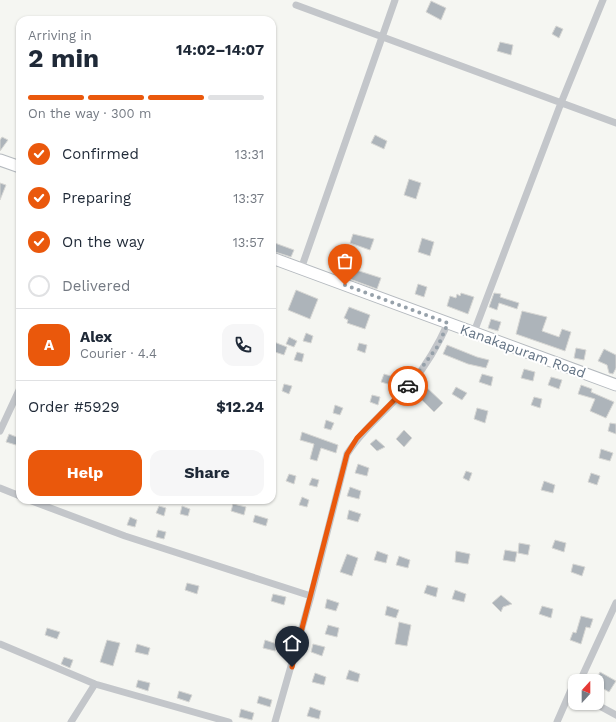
<!DOCTYPE html>
<meta charset="utf-8">
<style>
:root{--surface:#fff;--page:#f6f6f7;--text:#1f2937;--muted:#747a83;--line:#e0e1e3;--accent:#ea580c}
body{margin:0;font-family:"Work Sans",sans-serif;background:var(--page);color:var(--text);height:100vh;display:flex;flex-direction:column;font-size:15px;white-space:nowrap}
*{box-sizing:border-box;margin:0}
p{font-size:13px;color:var(--muted)}
.icon{flex:none;width:22px;height:22px;fill:none;stroke:currentColor;stroke-width:2;stroke-linecap:round;stroke-linejoin:round}
.map{position:relative;flex:1;overflow:hidden}
.details{position:absolute;left:16px;top:16px;width:260px;height:488px;display:flex;flex-direction:column;background:var(--surface);border-radius:12px;box-shadow:0 1px 3px #0004}
.details>*{flex:none}
.needle{width:26px;rotate:21deg}
.fabs{position:absolute;left:568px;top:674px;display:grid;gap:8px}
.fabs a{display:grid;place-items:center;width:36px;height:36px;border-radius:8px;background:var(--surface);box-shadow:0 1px 3px #0004;font-size:20px}
.pin{position:absolute;display:grid;place-items:center;width:34px;height:34px;color:#fff;margin:-41px -17px;border-radius:50% 50% 50% 0;rotate:-45deg;box-shadow:0 0 4px #0007}
.pin .icon{rotate:45deg}
.courier{position:absolute;display:grid;place-items:center;width:40px;height:40px;margin:-20px;border:3px solid #ea580c;border-radius:50%;background:#fff;color:#222;box-shadow:0 1px 5px #0007}
.head em{font-style:normal;font-weight:700}
.head div{display:flex;flex-direction:column-reverse}
.head{display:flex;align-items:center;justify-content:space-between;height:68px;padding:0 12px}
h1{font-size:26px;font-weight:700;line-height:30px}
.bar{display:grid;grid-template-columns:repeat(4,1fr);gap:6px 4px;align-content:center;height:48px;padding:0 12px}
.bar i{height:5px;border-radius:3px;background:var(--line)}
.bar .current{background:var(--accent)}
.bar p{grid-column:span 4}
.line{display:flex;align-items:center;gap:10px;padding:0 12px;border-top:1px solid var(--line)}
.line div{flex:1}
.round{display:grid;place-items:center;flex:none;width:42px;height:42px;border-radius:12px;background:var(--page)}
ol{padding:0 12px;list-style:none}
li{display:flex;align-items:center;gap:12px;height:44px}
li p{margin-inline-start:auto}
li .icon{padding:4px;border-radius:50%;background:var(--accent);color:#fff;stroke-width:4}
li:last-child{color:var(--muted)}
li i{width:22px;height:22px;border:2px solid var(--line);border-radius:50%}
.action{display:flex;gap:8px;margin-top:auto;padding:8px 12px}
.action a{flex:1;height:46px;border-radius:12px;background:var(--accent);color:#fff;font-size:16px;font-weight:700;line-height:46px;text-align:center}
.action a+a{background:var(--page);color:var(--text)}
.map>svg:first-child{display:block}
.building{fill:#adb4ba;stroke:#d7d7d4}
.lines{fill:none;stroke-linecap:round;stroke-linejoin:round}
.secondary-casing{stroke:#b5babf;stroke-width:13}
.street{stroke:#c3c6ca;stroke-width:7}
.secondary{stroke:#fff;stroke-width:11}
.done{stroke:#96a1aa;stroke-width:4;stroke-dasharray:0 7.2}
.route{stroke:#ea580c;stroke-width:5}
.labels{text-anchor:middle;dominant-baseline:central;stroke-width:4;stroke-linejoin:round;paint-order:stroke}
.street-label{font-size:14px;fill:#637384;stroke:#fff}
</style>
<div class="map">
<svg width="616" height="722" viewBox="0 0 616 722">
<rect width="100%" height="100%" fill="#f5f6f2"/>
<!-- building -->
<path class="building" d="M431 1 446 8 441 20 426 12Z
M556 26 563 29 559 38 552 34Z
M500 42 513 45 511 55 497 51Z
M375 135 387 141 384 149 371 143Z
M2 137 8 140 0 151V140Z
M409 179 421 183 416 199 404 195Z
M0 183 6 185 0 200Z
M353 234 374 239 370 250 350 243Z
M422 238 434 242 430 256 418 252Z
M272 242 294 250 291 257 272 251Z
M350 268 381 278 377 289 347 278Z
M418 284 427 287 424 297 415 294Z
M296 290 318 299 310 319 288 310Z
M461 293 474 297 468 314 447 306 450 296 456 298 457 294 460 296Z
M494 293 501 294 500 297 519 303 517 309 499 303 497 310 489 307Z
M349 307 370 315 365 329 347 323 348 320 344 318Z
M522 311 547 317 542 331 559 337 562 329 571 332 565 351 516 334Z
M491 319 501 322 498 331 488 328Z
M306 333 313 336 311 343 303 341Z
M289 337 297 341 294 347 286 344Z
M274 342 287 347 284 355 272 351Z
M359 343 367 345 365 353 357 350Z
M447 345 477 357 489 360 486 368 468 364 443 354Z
M576 348 586 350 584 360 574 358Z
M604 349 616 355V368L613 374 609 373 607 365 598 361Z
M297 352 304 354 302 362 294 360Z
M524 369 535 372 533 381 521 378Z
M384 374 394 377 391 385 381 382Z
M482 374 493 377 491 386 479 382Z
M551 377 562 380 559 389 548 385Z
M284 384 292 386 289 394 282 391Z
M423 384 443 403 434 412 414 392Z
M581 385 592 389 591 392 614 402 606 418 590 411 595 399 578 394Z
M456 387 467 393 462 400 452 394Z
M372 395 380 397 378 405 370 402Z
M534 397 542 399 540 408 531 405Z
M335 405 343 408 340 415 333 413Z
M477 408 488 411 485 423 474 419Z
M326 420 334 423 331 430 324 428Z
M610 423 616 424V434L608 431Z
M404 430 412 438 404 447 396 439Z
M302 432 338 445 336 453 321 448 317 461 310 459 314 444 300 440Z
M9 434 19 438 16 445 6 442Z
M376 439 385 447 377 451 370 444Z
M601 449 613 453 610 461 599 458Z
M358 464 369 468 367 476 355 473Z
M466 471 472 473 469 481 463 478Z
M591 473 600 476 597 485 588 482Z
M289 474 296 476 294 484 286 481Z
M312 478 319 480 317 487 309 485Z
M544 481 555 485 553 493 541 490Z
M350 487 361 491 359 499 347 496Z
M302 497 309 500 307 507 299 505Z
M233 504 246 507 244 515 231 511Z
M159 506 166 508 164 516 156 513Z
M182 506 190 509 188 516 180 514Z
M349 510 361 514 358 522 347 519Z
M255 515 268 519 266 526 253 522Z
M130 517 137 520 135 527 127 525Z
M158 530 166 532 164 539 156 537Z
M555 540 566 543 564 552 552 548Z
M519 543 530 545 528 555 518 553Z
M505 550 517 552 515 562 503 560Z
M377 551 388 555 386 563 374 560Z
M456 551 470 554 468 564 455 562Z
M347 554 358 558 352 576 340 572Z
M399 556 410 560 408 568 396 565Z
M573 564 585 567 582 576 571 572Z
M187 583 199 586 197 594 185 590Z
M427 585 438 588 436 597 424 593Z
M455 590 466 594 464 602 452 599Z
M273 594 286 597 284 605 271 601Z
M501 595 512 604 503 607 501 612 492 603Z
M327 599 339 603 336 611 325 608Z
M387 606 399 610 396 618 385 615Z
M542 606 553 609 551 618 539 614Z
M581 616 593 619 590 628 586 627 581 644 570 640 573 632 576 633Z
M399 622 411 625 407 646 395 644Z
M328 625 339 628 337 637 325 634Z
M47 628 60 632 57 639 45 635Z
M107 640 120 643 113 666 100 662Z
M265 640 277 644 275 651 263 648Z
M137 644 150 648 148 655 135 652Z
M313 644 325 647 322 656 311 652Z
M64 657 73 660 70 668 61 664Z
M349 670 360 674 358 682 346 679Z
M600 672 616 681 609 692 597 685V681H595Z
M315 673 326 677 324 685 312 682Z
M138 680 150 683 148 691 136 687Z
M179 691 192 695 189 702 177 698Z
M259 696 272 700 270 707 257 703Z
M310 707 321 711 319 719 307 716Z
M241 709 254 713 252 720 239 717Z"/>
<g class="lines">
<defs>
<path id="secondary" d="M0 160 20 167
M272 258 616 385"/>
</defs>
<!-- secondary casing -->
<use href="#secondary" class="secondary-casing"/>
<!-- street -->
<path class="street" d="M296 5 616 123
M301 269 395 0
M474 332 561 103 603 0
M0 431 20 388
M0 488 20 496
M29 500 125 536 311 596
M0 644 95 684 229 722
M580 681 616 603
M594 703 616 715
M71 722 95 684
M275 722 311 596 347 454C365 426 392 406 413 381 428 363 439 343 448 323
M557 722 571 690 575 686"/>
<!-- secondary -->
<use href="#secondary" class="secondary"/>
</g>
<g class="lines">
<!-- done -->
<path class="done" d="M345 285 448 323 438 346 408 386"/>
<!-- route -->
<path class="route" d="M292 667 347 454 357 438 408 386"/>
</g>
<g class="labels">
<!-- street labels -->
<g class="street-label">
<text transform="translate(523 351) rotate(20)">Kanakapuram Road</text>
</g>
</g>
</svg>
<div class="fabs">
<a><svg class="needle" viewBox="-14 -14 28 28"><path d="M0-13l5 13h-10z" fill="#e53935"/><path d="M0 13l5-13h-10z" fill="#747a83"/></svg></a>
</div>
<div class="pin" style="left:345px;top:285px;background:#ea580c"><svg class="icon" aria-label="bag" viewBox="0 0 24 24"><path d="M5 8h14l-1 12H6zM9 8a3 3 0 0 1 6 0"/></svg></div>
<div class="pin" style="left:292px;top:667px;background:#1f2937"><svg class="icon" aria-label="home" viewBox="0 0 24 24"><path d="M3 11l9-7 9 7M6 9v11h12V9"/></svg></div>
<div class="courier" style="left:408px;top:386px"><svg class="icon" aria-label="car" viewBox="0 0 24 24"><path d="M5 17H2v-5l4-1 3-4h7l3 4 3 1v5h-3M9 17h6M6 11h13"/><circle cx="7" cy="17" r="2"/><circle cx="17" cy="17" r="2"/></svg></div>
<section class="details">
<div class="head"><div><h1>2 min</h1><p>Arriving in</p></div><em>14:02–14:07</em></div>
<div class="bar"><i class="current"></i><i class="current"></i><i class="current"></i><i></i><p>On the way · 300 m</p></div>
<ol>
<li><svg class="icon" aria-label="check" viewBox="0 0 24 24"><path d="M5 12l5 5 9-10"/></svg>Confirmed<p>13:31</p></li>
<li><svg class="icon" aria-label="check" viewBox="0 0 24 24"><path d="M5 12l5 5 9-10"/></svg>Preparing<p>13:37</p></li>
<li><svg class="icon" aria-label="check" viewBox="0 0 24 24"><path d="M5 12l5 5 9-10"/></svg>On the way<p>13:57</p></li>
<li><i></i>Delivered</li>
</ol>
<div class="line" style="height:72px"><b class="round" style="background:var(--accent);color:#fff">A</b><div><b>Alex</b><p>Courier · 4.4</p></div><a class="round"><svg class="icon" aria-label="phone" viewBox="0 0 24 24"><path d="M5 4h4l2 5-3 2q2 4 5 5l2-3 5 2v4C11 20 4 13 5 4z"/></svg></a></div>
<div class="line" style="height:52px"><div>Order #5929</div><b>$12.24</b></div>
<div class="action"><a>Help</a><a>Share</a></div>
</section>
</div>
